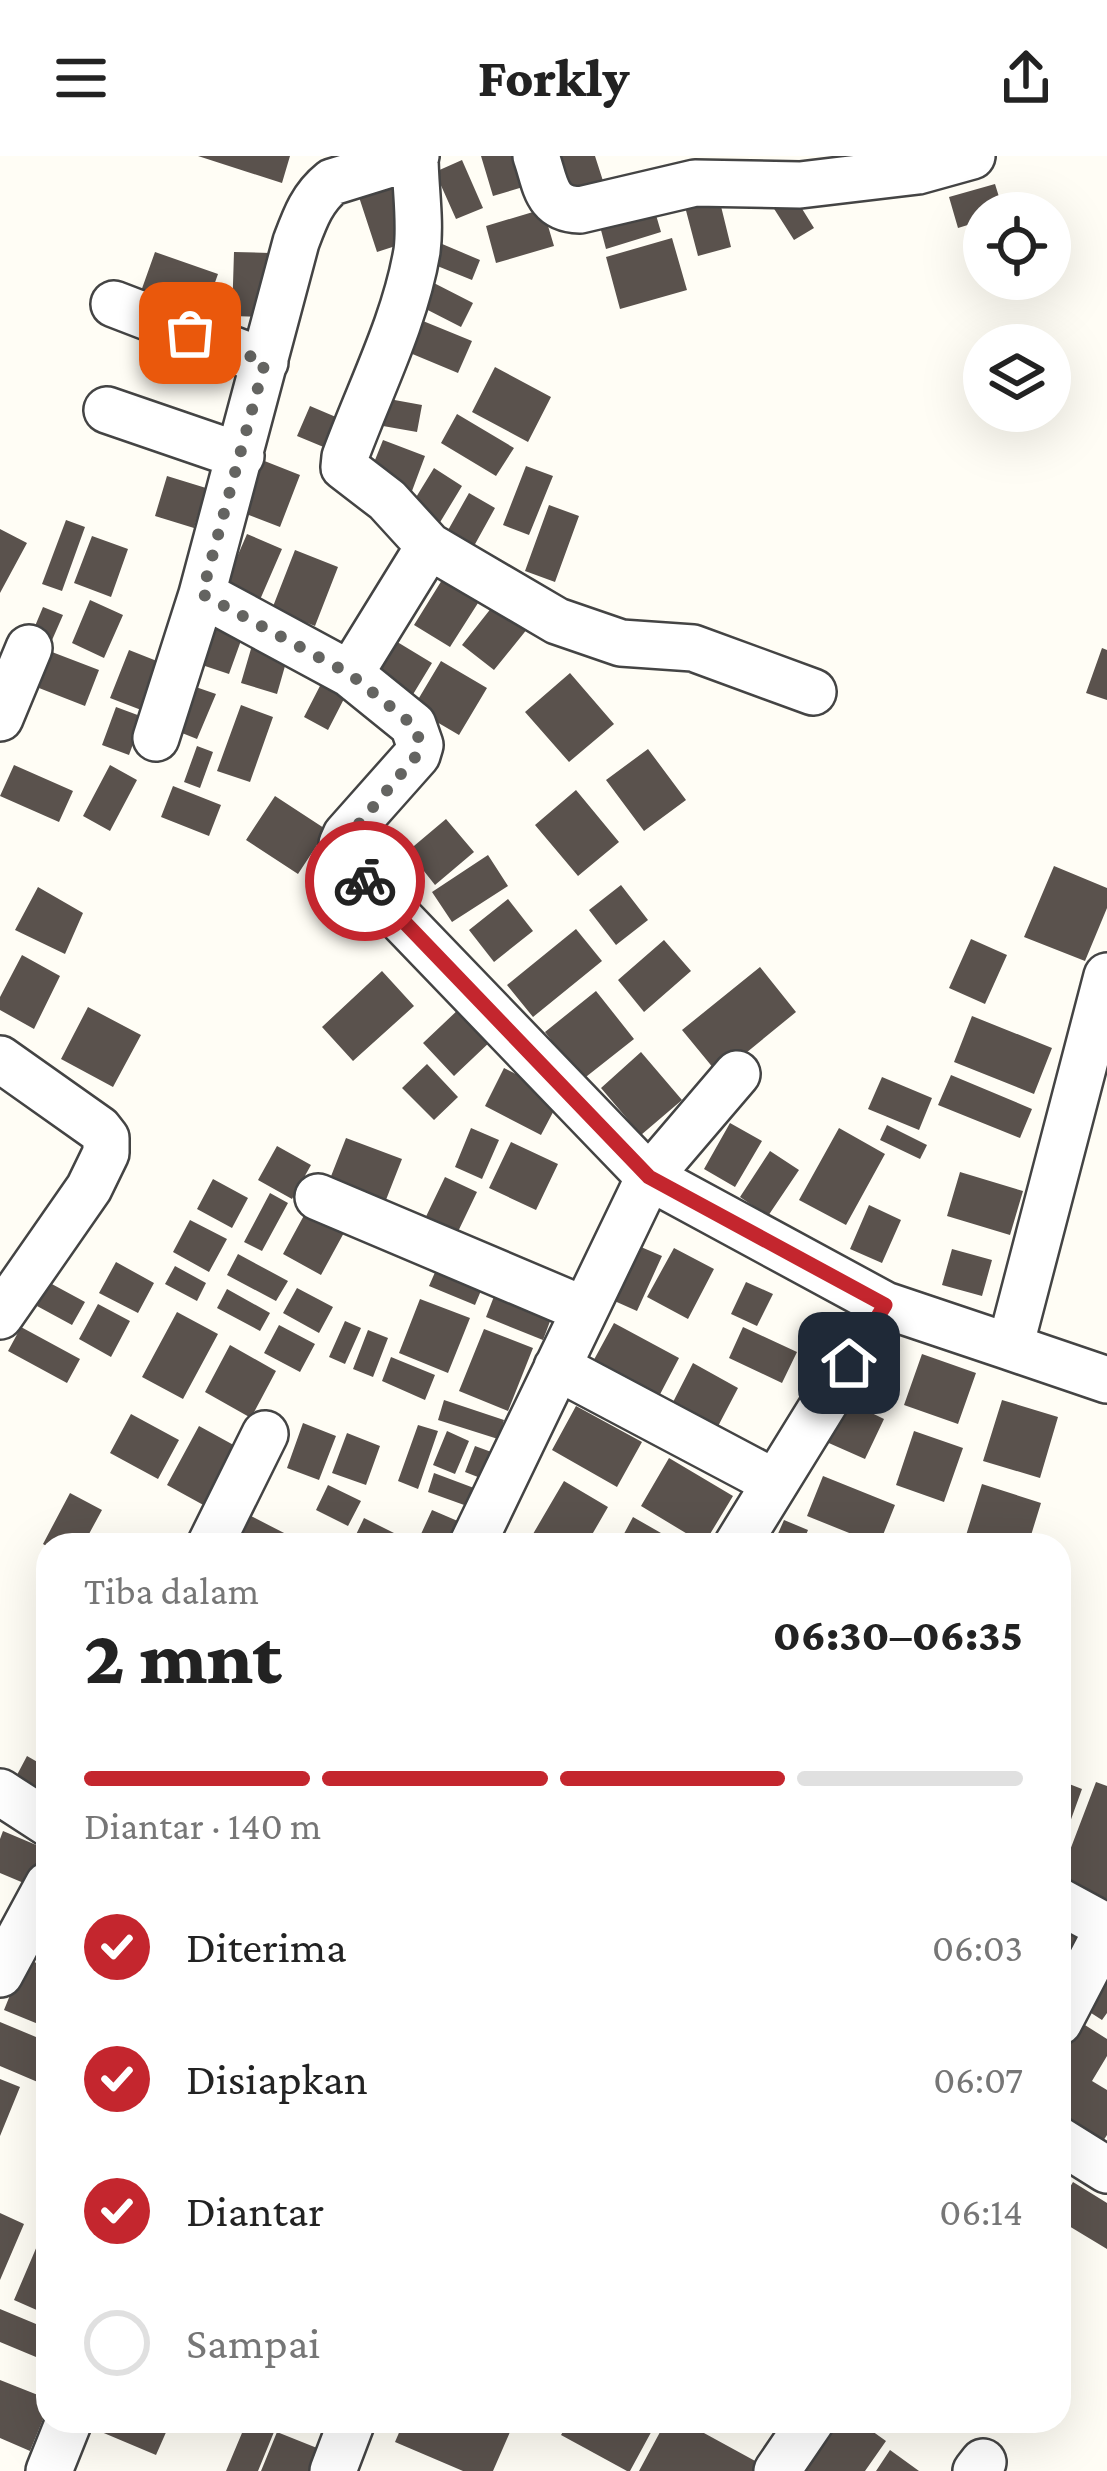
<!DOCTYPE html>
<html lang="id">
<meta charset="utf-8">
<style>
:root{--surface:#fff;--page:#f6f6f6;--text:#222;--muted:#767676;--line:#e0e0e0;--accent:#c4262e}
body{margin:0;font-family:"Crimson Pro",serif;background:var(--page);color:var(--text);height:100vh;display:flex;flex-direction:column;font-size:45px;white-space:nowrap}
*{box-sizing:border-box;margin:0}
p{font-size:39px;color:var(--muted)}
.icon{flex:none;width:66px;height:66px;fill:none;stroke:currentColor;stroke-width:2;stroke-linecap:round;stroke-linejoin:round}
.map{position:relative;flex:1;overflow:hidden}
.details{position:absolute;left:36px;top:1377px;width:1035px;height:900px;display:flex;flex-direction:column;background:var(--surface);border-radius:36px;box-shadow:0 12px 48px #0002}
.details>*{flex:none}
.controls{position:absolute;left:963px;top:36px;display:grid;gap:24px}
.controls a{display:grid;place-items:center;width:108px;height:108px;border-radius:50%;background:var(--surface);box-shadow:0 12px 48px #0002;font-size:60px}
.pin{position:absolute;display:grid;place-items:center;width:102px;height:102px;color:#fff;margin:-51px;border-radius:24px;box-shadow:0 6px 18px #0006}
.courier{position:absolute;display:grid;place-items:center;width:120px;height:120px;margin:-60px;border:9px solid #c4262e;border-radius:50%;background:#fff;color:#222;box-shadow:0 3px 15px #0007}
.head em{font-style:normal;font-weight:800}
.head div{display:flex;flex-direction:column-reverse}
.head{display:flex;align-items:center;justify-content:space-between;height:204px;padding:0 48px}
h1{font-size:78px;font-weight:800;line-height:90px}
.bar{display:grid;grid-template-columns:repeat(4,1fr);gap:18px 12px;align-content:center;height:144px;padding:0 48px}
.bar i{height:15px;border-radius:9px;background:var(--line)}
.bar .active{background:var(--accent)}
.bar p{grid-column:span 4}
ol{padding:0 48px;list-style:none}
li{display:flex;align-items:center;gap:36px;height:132px}
li p{margin-inline-start:auto}
li .icon{padding:12px;border-radius:50%;background:var(--accent);color:#fff;stroke-width:4}
li:last-child{color:var(--muted)}
li i{width:66px;height:66px;border:6px solid var(--line);border-radius:50%}
header{display:flex;justify-content:space-between;align-items:center;height:156px;padding:0 48px;background:var(--surface);font-size:54px;font-weight:800}
.map>svg:first-child{display:block}
.building{fill:#5a524d}
.lines{fill:none;stroke-linecap:round;stroke-linejoin:round}
.minor-casing{stroke:#444;stroke-width:50}
.minor{stroke:#fff;stroke-width:45}
.done{stroke:#646461;stroke-width:12;stroke-dasharray:0 21.6}
.route{stroke:#c4262e;stroke-width:15}
</style>
<header><svg class="icon" aria-label="menu" viewBox="0 0 24 24"><path d="M4 6h16M4 12h16M4 18h16"/></svg>Forkly<svg class="icon" aria-label="share" viewBox="0 0 24 24"><path d="M12 15V3M7 8l5-5 5 5M5 13v7h14v-7"/></svg></header>
<div class="map">
<svg width="1107" height="2315" viewBox="0 0 1107 2315">
<rect width="100%" height="100%" fill="#fffdf5"/>
<!-- building -->
<path class="building" d="M198 0H290L282 27Z
M481 0H514L523 31 493 40Z
M556 0H595L604 28 568 40Z
M462 4 483 52 456 63 435 16Z
M393 26 411 85 377 96 358 38Z
M995 28 1004 57H984V64L958 72 949 41Z
M791 35 814 72 794 84 771 48Z
M718 38 731 91 698 100 684 47Z
M651 42 661 76 606 93 597 59Z
M543 53 554 90 496 107 486 70Z
M428 82 480 104 472 124 420 103Z
M672 82 687 134 620 153 606 101Z
M155 96 218 118 202 163 139 141Z
M234 96 270 97 269 161 232 160Z
M430 125 473 147 461 171 418 149Z
M423 165 472 185 458 217 410 197Z
M495 211 551 241 528 286 472 256Z
M389 243 422 249 417 276 383 270Z
M310 250 350 267 338 297 297 280Z
M457 258 514 292 496 320 441 287Z
M383 284 425 300 412 335 369 319Z
M262 304 300 319 280 371 241 356Z
M526 310 553 320 529 379 503 369Z
M434 312 462 330 436 373 407 356Z
M167 320 206 332 194 372 155 360Z
M469 337 495 352 474 390 447 376Z
M549 349 579 360 555 426 525 415Z
M66 364 85 371 62 435 42 428Z
M0 373 27 387 0 437Z
M247 378 282 393 259 446 224 431Z
M92 380 128 393 111 441 74 427Z
M295 394 338 411 315 470 272 453Z
M442 424 478 447 450 491 414 469Z
M90 444 123 459 104 502 72 487Z
M496 446 528 472 494 514 462 489Z
M43 451 63 459 49 491 30 482Z
M210 468 243 479 229 518 196 507Z
M394 484 432 507 409 545 371 522Z
M253 486 289 496 277 538 241 527Z
M1102 492 1107 494V544L1086 537Z
M129 494 167 509 149 557 110 542Z
M52 496 99 514 85 550 39 532Z
M441 505 487 532 459 579 413 552Z
M570 517 614 568 569 606 525 556Z
M322 526 346 539 328 574 304 561Z
M190 529 216 538 197 583 172 573Z
M241 549 273 561 250 626 217 615Z
M116 551 143 561 129 599 102 589Z
M197 590 213 596 200 632 184 626Z
M648 593 686 644 644 675 606 624Z
M14 609 73 635 59 666 0 640Z
M110 609 137 624 110 675 83 660Z
M173 630 221 649 209 680 161 661Z
M576 634 619 686 578 720 535 669Z
M275 640 327 674 298 718 246 684Z
M446 663 474 696 435 729 408 695Z
M488 699 508 730 452 766 432 736Z
M1054 710 1107 732V752L1085 805 1024 781Z
M621 729 648 764 616 789 589 754Z
M38 731 83 757 65 798 15 774Z
M508 743 533 775 494 806 469 774Z
M576 773 602 805 533 861 507 829Z
M971 783 1007 799 985 848 949 832Z
M664 784 691 815 644 856 618 824Z
M22 799 60 820 34 873 0 854V841Z
M760 811 796 856 719 919 682 874Z
M382 815 414 850 353 905 322 871Z
M596 835 634 883 582 924 545 876Z
M88 851 141 879 113 931 61 903Z
M461 851 492 884 454 920 423 887Z
M972 860 1052 892 1034 938 954 906Z
M641 896 682 944 641 979 601 932Z
M427 908 458 941 434 964 402 932Z
M504 912 561 941 541 979 485 950Z
M951 919 1032 953 1020 982 938 949Z
M882 921 932 942 919 974 868 953Z
M730 967 762 985 735 1031 704 1013Z
M887 969 927 989 920 1003 880 984Z
M471 972 499 984 482 1023 455 1011Z
M839 972 885 998 846 1069 799 1044Z
M346 982 402 1003 382 1054 326 1033Z
M511 986 558 1008 536 1054 489 1032Z
M277 990 311 1009 292 1043 258 1024Z
M770 995 799 1014 768 1060 740 1041Z
M960 1016 1023 1035 1010 1079 947 1060Z
M445 1021 477 1036 453 1086 421 1071Z
M213 1023 248 1042 232 1072 197 1053Z
M270 1037 288 1047 262 1095 244 1086Z
M869 1049 901 1064 882 1107 850 1093Z
M308 1052 346 1073 321 1119 283 1098Z
M190 1064 227 1083 209 1116 173 1096Z
M634 1088 662 1100 637 1155 610 1143Z
M674 1092 714 1113 688 1163 647 1141Z
M952 1093 992 1104 982 1140 942 1129Z
M238 1098 288 1125 276 1145 227 1119Z
M440 1105 485 1125 475 1149 429 1130Z
M116 1106 154 1127 138 1157 99 1137Z
M175 1110 206 1127 197 1145 165 1128Z
M746 1126 773 1138 757 1170 731 1158Z
M50 1127 85 1146 72 1169 37 1150Z
M498 1130 555 1152 543 1184 486 1161Z
M297 1132 333 1151 319 1177 283 1157Z
M227 1133 270 1157 260 1175 217 1152Z
M420 1143 470 1162 448 1217 399 1197Z
M98 1148 130 1165 111 1201 79 1183Z
M177 1156 218 1178 183 1243 142 1221Z
M345 1165 361 1172 345 1208 329 1201Z
M614 1167 679 1202 656 1246 590 1211Z
M279 1169 315 1188 300 1216 264 1197Z
M21 1171 80 1203 67 1227 8 1195Z
M743 1171 797 1196 782 1227 729 1202Z
M484 1173 533 1192 508 1255 459 1235Z
M823 1173 847 1184 821 1236 798 1225Z
M368 1174 388 1182 373 1221 353 1213Z
M230 1189 276 1215 251 1262 205 1236Z
M922 1198 976 1217 958 1268 904 1249Z
M391 1201 435 1219 425 1244 382 1225Z
M693 1207 738 1232 715 1276 670 1252Z
M841 1242 884 1263 865 1303 822 1284Z
M444 1244 504 1264 498 1283 438 1264Z
M1002 1244 1058 1261 1040 1322 983 1305Z
M576 1250 642 1286 617 1331 552 1294Z
M131 1258 179 1284 158 1323 110 1297Z
M303 1267 336 1280 319 1324 287 1312Z
M418 1269 438 1275 418 1333 398 1325Z
M199 1270 239 1292 207 1351 167 1329Z
M447 1275 469 1285 455 1318 433 1309Z
M914 1275 963 1292 944 1346 896 1329Z
M347 1277 380 1290 366 1329 332 1317Z
M475 1290 494 1297 483 1323 465 1316Z
M669 1302 733 1340 704 1388 641 1350Z
M434 1317 474 1332 467 1350 428 1336Z
M823 1320 895 1349 879 1389 807 1360Z
M564 1325 608 1351 586 1389H553L533 1378Z
M982 1328 1041 1347 1028 1389H963Z
M328 1329 361 1345 348 1370 316 1354Z
M70 1337 102 1354 83 1389 48 1391 43 1388Z
M432 1354 460 1366 449 1389H416Z
M245 1357 290 1380 285 1389H229Z
M633 1361 682 1389H618Z
M364 1362 406 1383 403 1389H351Z
M784 1364 808 1374 802 1389H773Z
M27 1600 48 1612V1654L9 1634Z
M1059 1624 1082 1633 1065 1680 1059 1677Z
M1096 1626 1107 1630V1743L1059 1723Z
M3 1675 48 1694V1708L38 1733 0 1717V1683Z
M1059 1773 1087 1787 1059 1842Z
M1107 1792V1857L1102 1864 1074 1846Z
M25 1802 48 1812V1872L4 1854Z
M1077 1864 1107 1883V1900L1092 1925 1107 1934V1979L1103 1985 1059 1958V1893Z
M0 1866 48 1886V1907L40 1927 0 1910Z
M0 1923 20 1931 0 1980Z
M1073 2026 1107 2047V2093L1059 2064V2050Z
M0 2057 24 2068 0 2124Z
M37 2090 48 2094V2159L14 2144Z
M0 2153 48 2173V2206L0 2186Z
M0 2224 48 2243V2251L30 2295 0 2282Z
M103 2265H171L156 2299 99 2275Z
M247 2265 274 2276 258 2315H226Z
M404 2265H503L513 2269 493 2315H463L395 2286Z
M569 2265H648L655 2269 630 2315H627L561 2279Z
M666 2265H682L757 2306 752 2315H639Z
M826 2265H858L886 2285 865 2315H791Z
M277 2276 322 2294 314 2315H261Z
M890 2294 919 2315H876Z"/>
<g class="lines">
<defs>
<path id="minor" d="M415 0C415 30 421 65 417 95 405 166 370 233 345 301L344 311 387 344 429 390
M536 0C546 28 545 53 580 54L695 27 800 29 918 15 972 0
M114 148 265 206
M107 254 241 300
M202 438 350 518 413 569 420 589 417 599 346 679 342 688 344 704 649 1021 737 918
M350 518 429 390 557 465 621 487 693 492 813 536
M0 562 29 492
M156 582 202 438 296 86C305 62 312 42 332 26L416 0
M0 903 99 973 106 982V997L89 1032 0 1160
M318 1041 585 1154
M1010 1191 1107 1224
M557 1211 774 1326
M210 1389 265 1278
M472 1389 649 1021 885 1149 1010 1191 1107 820
M737 1389 885 1149
M0 1636 48 1667
M1059 1745 1107 1771
M0 1818 48 1729
M1059 1866 1107 1774
M1059 1984 1107 2014
M49 2315 69 2265
M333 2315 352 2265
M777 2315 811 2265
M976 2315 983 2306"/>
</defs>
<!-- minor casing -->
<use href="#minor" class="minor-casing"/>
<!-- minor -->
<use href="#minor" class="minor"/>
</g>
<g class="lines">
<!-- done -->
<path class="done" d="M190 177 265 206 202 438 350 518 413 569C419 580 421 587 417 599L342 688 344 704 365 725"/>
<!-- route -->
<path class="route" d="M365 725 649 1021 885 1149 849 1207"/>
</g>
</svg>
<div class="controls">
<a><svg class="icon" aria-label="locate" viewBox="0 0 24 24"><circle cx="12" cy="12" r="6"/><path d="M12 2v4M12 18v4M2 12h4M18 12h4"/></svg></a>
<a><svg class="icon" aria-label="layers" viewBox="0 0 24 24"><path d="M12 4l9 5-9 5-9-5zM3 14l9 5 9-5"/></svg></a>
</div>
<div class="pin" style="left:190px;top:177px;background:#ea580c"><svg class="icon" aria-label="bag" viewBox="0 0 24 24"><path d="M5 8h14l-1 12H6zM9 8a3 3 0 0 1 6 0"/></svg></div>
<div class="pin" style="left:849px;top:1207px;background:#1f2937"><svg class="icon" aria-label="home" viewBox="0 0 24 24"><path d="M3 11l9-7 9 7M6 9v11h12V9"/></svg></div>
<div class="courier" style="left:365px;top:725px"><svg class="icon" aria-label="bike" viewBox="0 0 24 24"><circle cx="6" cy="16" r="4"/><circle cx="18" cy="16" r="4"/><path d="M6 16l4-8h5l3 8M10 8l3 8H6M13 5h3"/></svg></div>
<section class="details">
<div class="head"><div><h1>2 mnt</h1><p>Tiba dalam</p></div><em>06:30–06:35</em></div>
<div class="bar"><i class="active"></i><i class="active"></i><i class="active"></i><i></i><p>Diantar · 140 m</p></div>
<ol>
<li><svg class="icon" aria-label="check" viewBox="0 0 24 24"><path d="M5 12l5 5 9-10"/></svg>Diterima<p>06:03</p></li>
<li><svg class="icon" aria-label="check" viewBox="0 0 24 24"><path d="M5 12l5 5 9-10"/></svg>Disiapkan<p>06:07</p></li>
<li><svg class="icon" aria-label="check" viewBox="0 0 24 24"><path d="M5 12l5 5 9-10"/></svg>Diantar<p>06:14</p></li>
<li><i></i>Sampai</li>
</ol>
</section>
</div>
